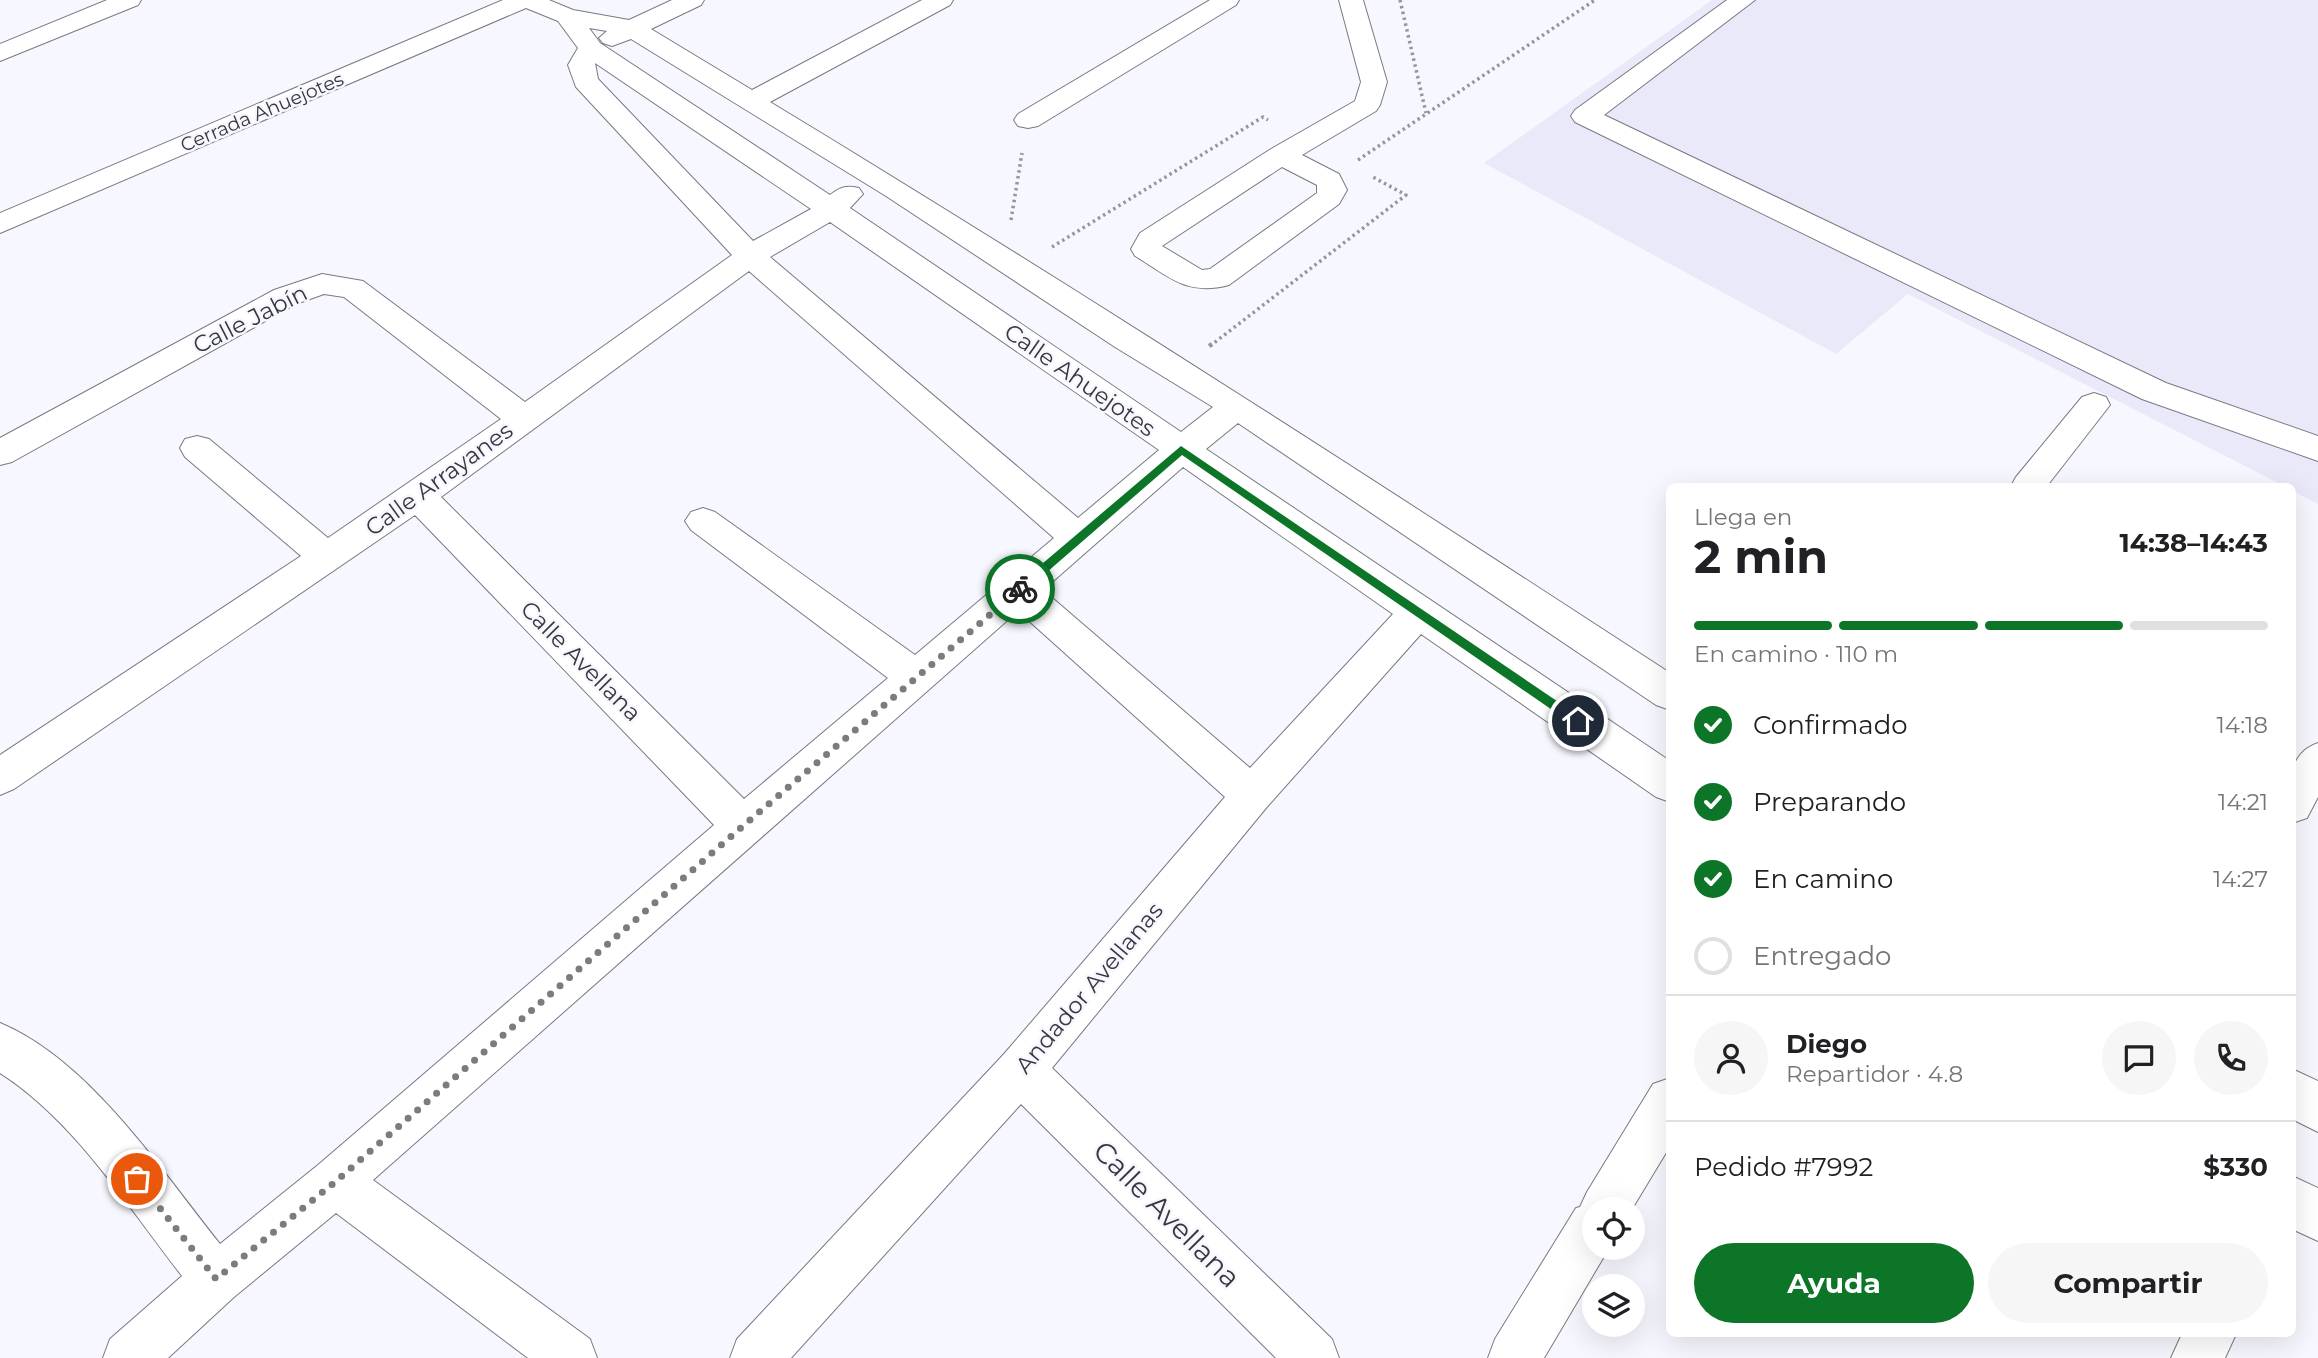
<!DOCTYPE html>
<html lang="es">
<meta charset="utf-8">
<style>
:root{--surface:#fff;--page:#f6f6f6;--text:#202124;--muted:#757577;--line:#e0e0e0;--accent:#0c7528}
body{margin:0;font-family:Montserrat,sans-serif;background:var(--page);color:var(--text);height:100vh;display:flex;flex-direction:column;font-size:26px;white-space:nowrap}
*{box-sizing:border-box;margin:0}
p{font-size:23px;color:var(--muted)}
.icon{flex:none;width:38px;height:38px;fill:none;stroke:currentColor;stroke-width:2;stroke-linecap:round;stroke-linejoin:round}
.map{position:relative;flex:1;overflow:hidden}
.details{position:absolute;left:1666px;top:483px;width:630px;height:854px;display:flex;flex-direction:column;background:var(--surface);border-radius:10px;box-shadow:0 7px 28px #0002}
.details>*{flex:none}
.controls{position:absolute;left:1582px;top:1197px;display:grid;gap:14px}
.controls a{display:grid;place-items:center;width:63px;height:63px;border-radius:50%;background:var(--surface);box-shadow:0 7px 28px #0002;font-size:35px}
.pin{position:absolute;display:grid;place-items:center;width:60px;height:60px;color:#fff;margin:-30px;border:4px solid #fff;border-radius:50%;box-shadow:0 2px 7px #0007}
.courier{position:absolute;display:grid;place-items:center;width:70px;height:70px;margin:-35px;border:5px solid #0c7528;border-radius:50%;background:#fff;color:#222;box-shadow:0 2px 9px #0007}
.summary em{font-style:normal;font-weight:700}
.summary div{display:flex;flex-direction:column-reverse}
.summary{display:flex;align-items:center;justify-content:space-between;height:119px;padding:0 28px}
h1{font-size:46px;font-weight:700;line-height:52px}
.bar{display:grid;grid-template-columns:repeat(4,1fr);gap:10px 7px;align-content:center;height:84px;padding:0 28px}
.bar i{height:9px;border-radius:5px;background:var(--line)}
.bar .current{background:var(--accent)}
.bar p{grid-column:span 4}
.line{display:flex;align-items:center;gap:18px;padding:0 28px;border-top:2px solid var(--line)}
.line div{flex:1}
.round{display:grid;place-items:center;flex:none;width:74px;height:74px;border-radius:37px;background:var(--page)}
ol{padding:0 28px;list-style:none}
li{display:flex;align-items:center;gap:21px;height:77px}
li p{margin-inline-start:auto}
li .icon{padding:7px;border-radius:50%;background:var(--accent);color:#fff;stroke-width:4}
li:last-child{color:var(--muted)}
li i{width:38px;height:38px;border:4px solid var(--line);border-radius:50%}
.primary-button{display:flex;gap:14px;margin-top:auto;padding:14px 28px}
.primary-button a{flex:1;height:80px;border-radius:42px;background:var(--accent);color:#fff;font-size:28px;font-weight:700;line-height:80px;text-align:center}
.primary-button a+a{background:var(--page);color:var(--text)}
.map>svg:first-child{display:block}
.built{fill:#eae9fa}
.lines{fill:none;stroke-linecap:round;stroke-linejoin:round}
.minor-casing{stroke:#7a7982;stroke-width:2}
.path-far1{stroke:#95959b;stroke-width:3.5;stroke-dasharray:2.5 3.5;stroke-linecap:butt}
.path{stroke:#95959b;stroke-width:4.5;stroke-dasharray:3.5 5;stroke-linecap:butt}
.minor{fill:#fff;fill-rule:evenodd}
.route{fill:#0c7528}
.done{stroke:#7b7b80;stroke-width:7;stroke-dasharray:0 12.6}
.labels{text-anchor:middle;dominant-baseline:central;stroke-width:5;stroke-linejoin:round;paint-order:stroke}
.far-street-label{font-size:19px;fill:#38383c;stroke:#f7f7ff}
.street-label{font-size:23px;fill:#38383c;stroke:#f7f7ff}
.near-street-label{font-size:28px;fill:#38383c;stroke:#f7f7ff}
</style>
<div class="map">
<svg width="2318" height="1358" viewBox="0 0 2318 1358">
<rect width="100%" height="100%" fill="#f7f7ff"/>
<!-- built -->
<path class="built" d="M1712 0H2318V504L2293 491 2292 486H2284L1908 294 1836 354 1484 163Z"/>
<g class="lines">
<defs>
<path id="minor" d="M107 0H141L138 5 0 61V44Z
M503 0H549L573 10 629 20 672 0H704L701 5 651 29 752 90 922 0H953L950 5 770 102C1074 286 1372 479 1670 673V710L1656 705 1238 423 1206 449 1670 761V802L1656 797 1421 634 1266 808 1052 1068 1332 1339 1339 1358H1276L1021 1104 791 1358H730L737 1339 1004 1054 1225 797 1018 611 373 1180 590 1339 597 1358H528L336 1213 234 1297 168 1358H103L110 1339 182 1276C128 1207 74 1120 0 1073V1023C89 1060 160 1169 220 1244L318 1165 714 825 415 515 14 789 0 795V755L301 556 185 457 180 448 185 439 197 436 209 439 328 538 501 419 344 297 324 294 296 304 12 462 0 465V438L274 290 322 274 363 281 525 402 732 255 576 87 568 65 578 48 558 21 526 8 0 233V213ZM589 28 607 31 599 38 603 43 612 46 631 39 886 196 1115 347 1213 407 1181 432 850 208 863 194 859 188C846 185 840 187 830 195L600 43ZM595 63 811 209 753 241 598 79ZM830 222 1159 450 1078 518 770 257ZM749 271 1054 538 915 655 715 512 703 508 691 512 685 521 691 530 888 678 744 799 441 497ZM1183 467 1393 614 1250 768 1043 590Z
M1210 0H1239L1236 5 1038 126 1028 128 1018 126 1014 120 1018 114Z
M1339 0H1363L1387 82 1380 105 1376 111 1302 155 1339 174 1347 190 1339 204 1229 285C1186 296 1170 277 1135 256L1131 249 1140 233 1271 149 1355 101 1361 82ZM1282 167 1317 185V193L1210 269 1202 270 1162 246Z
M1727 0H1755L1604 115 2166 383 2318 436V461L2142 399 1575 122 1571 116 1575 110Z
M2094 393 2106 397 2110 405 2047 486H2011L2016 477 2082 397Z
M2318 743V797L2307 818 2292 823C2292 792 2283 755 2318 743Z
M2292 1069 2318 1081V1132L2292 1119Z
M1670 1078V1146L1632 1209H1594V1248H1609L1544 1358H1488L1495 1339 1576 1208 1580 1207 1587 1192 1653 1084Z
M2292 1176 2318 1188V1241L2292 1229Z
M2182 1334H2236L2225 1358H2171Z"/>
</defs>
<!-- minor casing -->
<use href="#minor" class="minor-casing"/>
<!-- path-far1 -->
<path class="path-far1" d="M1400 0 1426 113
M1358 160 1595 0
M1011 220 1022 153
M1052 247 1263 117 1268 120
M1210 346 1406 195 1371 176"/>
<!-- path -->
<path class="path" d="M1209 346 1212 344"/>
<!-- minor -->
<use href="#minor" class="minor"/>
</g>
<!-- route -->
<path class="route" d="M1181 446 1582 718V725H1574L1182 455 1024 592H1016V586Z"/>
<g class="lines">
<!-- done -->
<path class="done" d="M137 1179 216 1279 335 1182 743 826 1020 589"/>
</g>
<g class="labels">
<!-- far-street labels -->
<g class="far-street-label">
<text transform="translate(262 112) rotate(-23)">Cerrada Ahuejotes</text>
</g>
<!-- street labels -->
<g class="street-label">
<text transform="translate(250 319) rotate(-27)">Calle Jabín</text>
<text transform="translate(1080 380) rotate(35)">Calle Ahuejotes</text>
<text transform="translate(439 479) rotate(-36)">Calle Arrayanes</text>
<text transform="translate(581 661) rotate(45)">Calle Avellana</text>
<text transform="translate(1089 988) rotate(-50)">Andador Avellanas</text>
</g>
<!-- near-street labels -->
<g class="near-street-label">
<text transform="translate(1167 1214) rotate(45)">Calle Avellana</text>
</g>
</g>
</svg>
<div class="controls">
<a><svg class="icon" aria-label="locate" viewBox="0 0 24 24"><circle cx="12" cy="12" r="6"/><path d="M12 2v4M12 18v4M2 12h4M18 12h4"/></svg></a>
<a><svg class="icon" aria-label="layers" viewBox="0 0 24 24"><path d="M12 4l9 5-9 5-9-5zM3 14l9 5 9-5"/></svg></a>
</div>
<div class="pin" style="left:137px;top:1179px;background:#ea580c"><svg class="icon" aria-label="bag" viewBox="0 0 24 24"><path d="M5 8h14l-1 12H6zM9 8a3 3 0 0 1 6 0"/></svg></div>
<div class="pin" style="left:1578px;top:721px;background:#1f2937"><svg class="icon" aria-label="home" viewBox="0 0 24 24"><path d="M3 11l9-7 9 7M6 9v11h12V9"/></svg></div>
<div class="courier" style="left:1020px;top:589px"><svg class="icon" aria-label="bike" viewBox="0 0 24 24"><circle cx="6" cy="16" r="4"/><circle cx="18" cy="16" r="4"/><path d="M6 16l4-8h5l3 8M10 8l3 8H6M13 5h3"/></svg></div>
<section class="details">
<div class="summary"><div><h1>2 min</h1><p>Llega en</p></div><em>14:38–14:43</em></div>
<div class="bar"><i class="current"></i><i class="current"></i><i class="current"></i><i></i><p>En camino · 110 m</p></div>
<ol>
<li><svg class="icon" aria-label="check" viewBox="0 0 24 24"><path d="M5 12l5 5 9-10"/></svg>Confirmado<p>14:18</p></li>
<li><svg class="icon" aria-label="check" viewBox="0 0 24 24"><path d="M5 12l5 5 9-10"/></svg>Preparando<p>14:21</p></li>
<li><svg class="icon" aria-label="check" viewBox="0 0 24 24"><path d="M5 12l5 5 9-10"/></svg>En camino<p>14:27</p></li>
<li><i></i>Entregado</li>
</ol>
<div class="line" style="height:126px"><a class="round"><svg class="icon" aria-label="person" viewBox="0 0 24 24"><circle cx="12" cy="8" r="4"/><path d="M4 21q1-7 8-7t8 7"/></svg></a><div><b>Diego</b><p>Repartidor · 4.8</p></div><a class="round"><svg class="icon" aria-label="chat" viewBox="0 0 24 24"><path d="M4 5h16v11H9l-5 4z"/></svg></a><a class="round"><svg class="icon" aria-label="phone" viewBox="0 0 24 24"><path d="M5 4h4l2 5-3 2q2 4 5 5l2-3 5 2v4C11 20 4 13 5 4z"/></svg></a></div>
<div class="line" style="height:91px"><div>Pedido #7992</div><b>$330</b></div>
<div class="primary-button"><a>Ayuda</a><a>Compartir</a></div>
</section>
</div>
